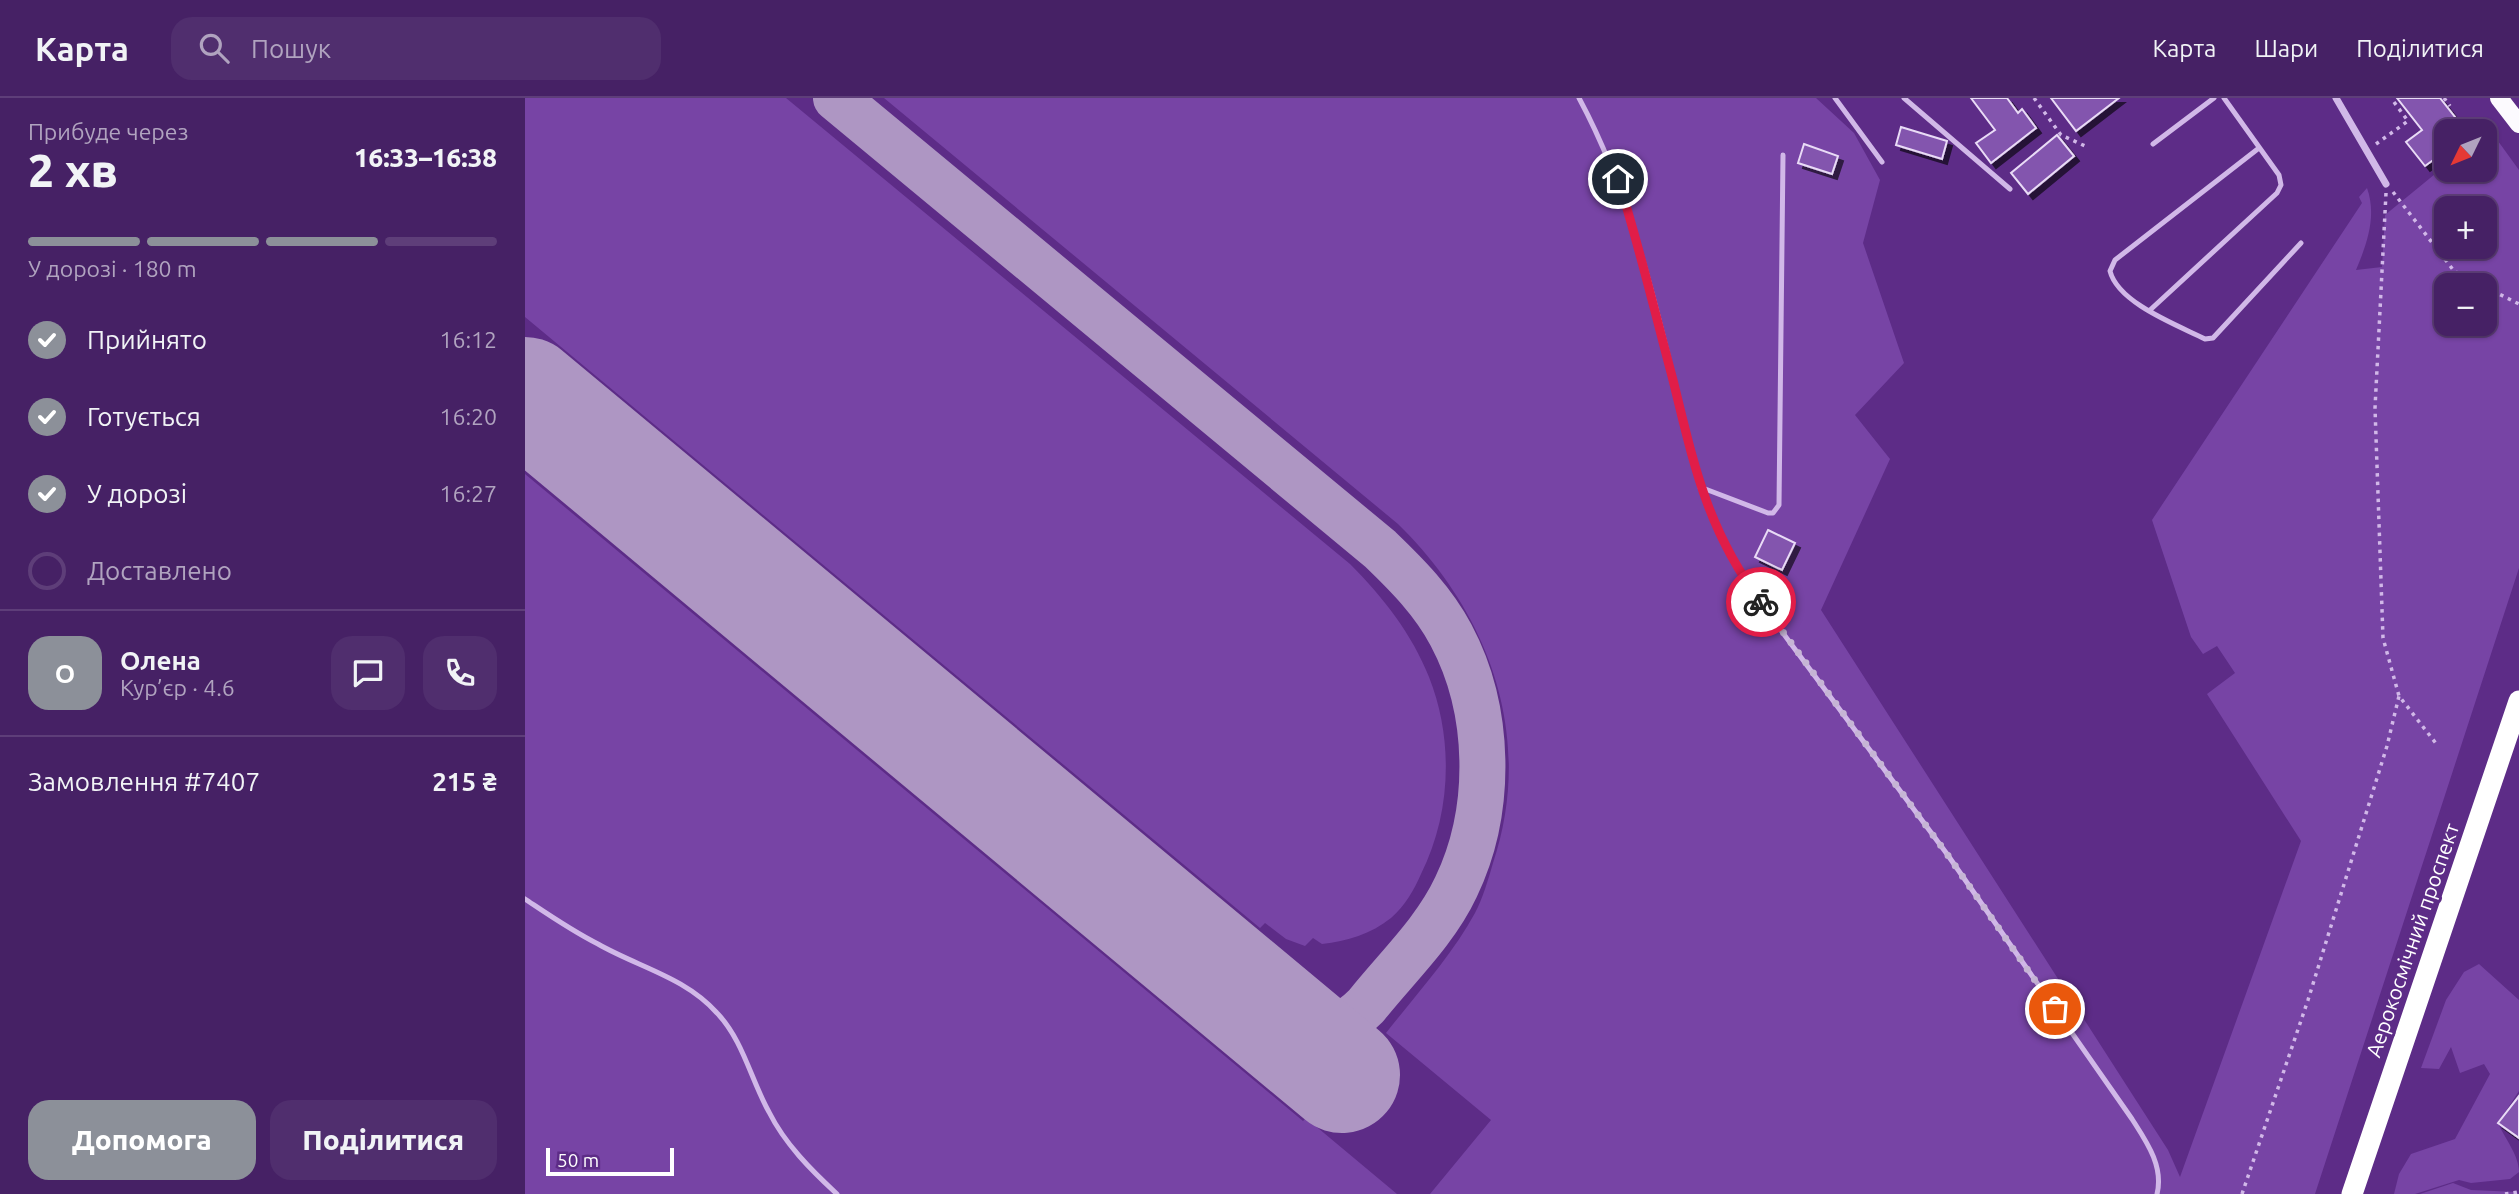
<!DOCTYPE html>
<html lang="uk">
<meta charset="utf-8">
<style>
:root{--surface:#462165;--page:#502e6e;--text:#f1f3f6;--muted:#b0a3bf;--line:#5e3e79;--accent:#8c9099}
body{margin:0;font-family:Ubuntu,sans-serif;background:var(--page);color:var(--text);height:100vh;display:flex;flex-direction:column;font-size:26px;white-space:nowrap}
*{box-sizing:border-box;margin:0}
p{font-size:23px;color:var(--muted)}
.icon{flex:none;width:38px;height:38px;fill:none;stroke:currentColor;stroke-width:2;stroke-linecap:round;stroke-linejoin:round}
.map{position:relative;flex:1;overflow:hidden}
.details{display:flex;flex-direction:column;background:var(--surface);width:525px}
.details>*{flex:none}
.needle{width:46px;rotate:227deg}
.controls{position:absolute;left:1909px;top:21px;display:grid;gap:14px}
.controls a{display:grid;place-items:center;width:63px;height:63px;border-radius:14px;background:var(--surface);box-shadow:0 2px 5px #0004,0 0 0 2px var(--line);font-size:35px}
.scale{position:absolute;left:21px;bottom:18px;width:128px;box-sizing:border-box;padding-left:7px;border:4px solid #fff;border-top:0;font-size:19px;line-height:24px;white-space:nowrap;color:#fff;-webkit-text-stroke:5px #5d2c87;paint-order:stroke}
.pin{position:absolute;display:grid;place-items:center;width:60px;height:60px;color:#fff;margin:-30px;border:4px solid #fff;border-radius:50%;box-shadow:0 2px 7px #0007}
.courier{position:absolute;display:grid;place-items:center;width:70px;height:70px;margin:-35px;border:5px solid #e11d48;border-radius:50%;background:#fff;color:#222;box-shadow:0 2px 9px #0007}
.overview em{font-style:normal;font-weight:800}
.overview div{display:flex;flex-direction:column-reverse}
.overview{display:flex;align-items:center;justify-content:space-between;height:119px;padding:0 28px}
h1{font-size:46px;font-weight:800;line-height:52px}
.bar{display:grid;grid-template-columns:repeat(4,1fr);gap:10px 7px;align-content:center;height:84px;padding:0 28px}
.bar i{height:9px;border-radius:5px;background:var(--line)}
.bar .current{background:var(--accent)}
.bar p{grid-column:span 4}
.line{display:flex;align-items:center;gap:18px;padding:0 28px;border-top:2px solid var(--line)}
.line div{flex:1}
.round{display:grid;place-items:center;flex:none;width:74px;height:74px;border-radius:21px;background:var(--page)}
ol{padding:0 28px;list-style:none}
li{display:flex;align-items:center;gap:21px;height:77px}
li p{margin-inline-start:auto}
li .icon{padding:7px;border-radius:50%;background:var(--accent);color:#fff;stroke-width:4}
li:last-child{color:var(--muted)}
li i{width:38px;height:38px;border:4px solid var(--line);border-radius:50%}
.action{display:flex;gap:14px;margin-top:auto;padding:14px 28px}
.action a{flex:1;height:80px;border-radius:21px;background:var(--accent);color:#fff;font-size:28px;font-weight:800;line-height:80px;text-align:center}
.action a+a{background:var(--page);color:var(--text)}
header{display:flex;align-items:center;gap:42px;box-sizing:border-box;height:98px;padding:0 35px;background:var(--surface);border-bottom:2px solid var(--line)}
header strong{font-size:33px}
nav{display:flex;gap:38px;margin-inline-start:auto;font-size:24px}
.search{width:490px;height:63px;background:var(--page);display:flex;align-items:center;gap:18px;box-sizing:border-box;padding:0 24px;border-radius:21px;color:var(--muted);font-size:26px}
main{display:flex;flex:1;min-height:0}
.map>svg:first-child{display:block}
.green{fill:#7744a5;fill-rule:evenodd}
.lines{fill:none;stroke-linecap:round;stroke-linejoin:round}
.taxiway{stroke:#ae96c3;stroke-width:46}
.runway{stroke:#ae96c3;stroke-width:116}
.building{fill:#8354ae;stroke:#e9dbf6;stroke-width:2;filter:url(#shadow)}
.path{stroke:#d1b8e8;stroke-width:3.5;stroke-dasharray:3.5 5;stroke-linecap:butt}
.lane{stroke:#d1b8e8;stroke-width:5}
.street{stroke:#d1b8e8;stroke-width:7}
.primary{stroke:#fcfafe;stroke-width:18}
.highway{stroke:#fff;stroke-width:21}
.done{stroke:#c6b5d5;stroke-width:7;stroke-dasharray:0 12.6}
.route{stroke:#e11d48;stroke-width:9}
.labels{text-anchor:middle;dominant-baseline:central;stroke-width:6;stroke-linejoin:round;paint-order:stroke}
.street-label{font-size:21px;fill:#fff;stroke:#5d2c87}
</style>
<header>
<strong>Карта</strong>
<div class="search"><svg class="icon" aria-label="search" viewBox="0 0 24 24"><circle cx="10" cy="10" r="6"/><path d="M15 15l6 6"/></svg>Пошук</div>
<nav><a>Карта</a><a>Шари</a><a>Поділитися</a></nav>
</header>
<main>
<section class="details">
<div class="overview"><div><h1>2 хв</h1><p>Прибуде через</p></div><em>16:33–16:38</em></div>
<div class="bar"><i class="current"></i><i class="current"></i><i class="current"></i><i></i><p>У дорозі · 180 m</p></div>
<ol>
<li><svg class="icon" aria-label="check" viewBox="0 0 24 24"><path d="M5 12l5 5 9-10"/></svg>Прийнято<p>16:12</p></li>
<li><svg class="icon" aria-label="check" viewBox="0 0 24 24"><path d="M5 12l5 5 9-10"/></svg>Готується<p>16:20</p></li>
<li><svg class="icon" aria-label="check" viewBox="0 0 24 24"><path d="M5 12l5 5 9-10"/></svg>У дорозі<p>16:27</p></li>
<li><i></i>Доставлено</li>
</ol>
<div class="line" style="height:126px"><b class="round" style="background:var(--accent);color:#fff">О</b><div><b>Олена</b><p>Кур’єр · 4.6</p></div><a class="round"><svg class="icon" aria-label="chat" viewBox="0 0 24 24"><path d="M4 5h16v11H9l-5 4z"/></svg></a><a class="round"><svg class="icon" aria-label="phone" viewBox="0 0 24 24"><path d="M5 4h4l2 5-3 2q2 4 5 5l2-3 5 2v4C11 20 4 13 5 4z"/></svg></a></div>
<div class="line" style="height:91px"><div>Замовлення #7407</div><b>215 ₴</b></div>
<div class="action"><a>Допомога</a><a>Поділитися</a></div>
</section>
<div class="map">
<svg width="1994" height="1096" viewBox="0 0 1994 1096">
<defs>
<filter id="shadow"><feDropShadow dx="5" dy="5" stdDeviation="0" flood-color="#0009"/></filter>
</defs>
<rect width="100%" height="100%" fill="#5d2c87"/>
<!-- green -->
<path class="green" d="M0 0H261L825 466C858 499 887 536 904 579 929 642 926 716 896 776 889 792 880 808 866 820 846 836 822 843 797 846L788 840 780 848 761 841 740 825 735 830 0 219Z
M359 0H1291L1329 35 1355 82 1338 145 1379 265 1330 317 1365 361 1296 512 1643 1052 1655 1079 1776 743 1682 596 1710 575 1692 548 1678 556 1666 539 1627 422 1837 105 1834 99 1842 90C1852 118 1842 146 1831 172L1857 169 1860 117 1921 67 1922 72H1960V36L1965 32 1994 72V470L1790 1096H905L966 1022 861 935C890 898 928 856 950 815 958 800 963 782 968 765 1010 640 965 516 873 426ZM1922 110H1960V149H1922ZM1922 187H1960V226H1922Z
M0 376 778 1023 781 1020 872 1096H0Z
M1954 866 1994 902V993L1973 1025C1980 1041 1994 1057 1994 1074L1985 1081 1946 1085 1934 1082 1890 1096H1869L1874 1076 1886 1056 1930 1041 1965 976 1959 966 1935 975 1926 949 1914 971 1896 970 1921 902 1939 874Z
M1928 1085 1946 1092 1992 1094 1993 1096H1895Z"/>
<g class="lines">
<!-- taxiway -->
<path class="taxiway" d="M311 0 855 451C882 477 908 503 926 537 966 612 968 712 931 789 910 834 871 870 841 908 799 950 768 925 726 900"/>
<!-- runway -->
<path class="runway" d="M0 297 817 977"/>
</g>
<!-- building -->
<path class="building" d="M1446 0H1482L1493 15 1497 11 1511 30 1466 65 1451 45 1470 32Z
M1526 0H1594L1551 33Z
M1872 0H1915L1941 33H1922V52L1900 68 1881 44 1897 32Z
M1376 29 1422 43 1417 61 1371 47Z
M1532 37 1549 58 1503 96 1486 75Z
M1279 46 1313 58 1307 76 1273 65Z
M1243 432 1270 445 1257 472 1230 459Z
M1994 998V1040L1973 1025Z"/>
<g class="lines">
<!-- path -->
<path class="path" d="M1509 0 1536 37 1560 48
M1919 0 1925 8
M1851 46 1883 23 1866 0
M1868 94 1929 173 1957 187
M1861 95 1850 310 1858 540 1874 598 1913 648
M1960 189 1994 206
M1717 1096 1783 902 1862 648 1874 598
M1980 1096 1994 1094"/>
<!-- lane -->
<path class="lane" d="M1054 0C1116 115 1140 251 1172 377 1184 417 1201 454 1223 488L1422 756 1607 1021C1621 1043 1639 1068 1632 1096
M1310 0 1357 64
M1379 0 1485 91
M1628 46 1689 0
M1734 50 1590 162 1585 173C1593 205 1652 227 1680 241L1688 240 1776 145
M1624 213 1752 95 1756 87 1754 77 1699 0
M1175 389 1243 415H1248L1254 407 1258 57
M0 801C24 817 47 833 73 846 113 869 160 879 192 915 218 942 226 982 244 1014 260 1046 286 1072 312 1096"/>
<!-- street -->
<path class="street" d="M1811 0 1861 86"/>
<!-- primary -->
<path class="primary" d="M1974 0 1994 26"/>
<!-- highway -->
<path class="highway" d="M1827 1096 1994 603"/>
</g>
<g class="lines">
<!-- done -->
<path class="done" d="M1236 504 1422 756 1530 911"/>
<!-- route -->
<path class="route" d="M1093 81C1114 147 1130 215 1148 282 1169 367 1182 432 1236 504"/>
</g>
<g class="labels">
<!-- street labels -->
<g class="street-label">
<text transform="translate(1887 842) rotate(-71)">Аерокосмічний проспект</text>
</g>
</g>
</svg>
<div class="controls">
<a><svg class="needle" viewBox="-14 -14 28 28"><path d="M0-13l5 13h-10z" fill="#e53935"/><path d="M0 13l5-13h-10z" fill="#b0a3bf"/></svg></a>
<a>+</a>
<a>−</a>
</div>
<div class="scale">50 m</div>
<div class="pin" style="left:1530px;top:911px;background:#ea580c"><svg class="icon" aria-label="bag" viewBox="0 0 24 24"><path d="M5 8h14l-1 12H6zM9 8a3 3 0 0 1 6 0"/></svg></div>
<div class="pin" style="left:1093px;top:81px;background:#1f2937"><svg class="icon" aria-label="home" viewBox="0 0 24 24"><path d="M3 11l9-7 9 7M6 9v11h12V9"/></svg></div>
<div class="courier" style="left:1236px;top:504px"><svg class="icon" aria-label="bike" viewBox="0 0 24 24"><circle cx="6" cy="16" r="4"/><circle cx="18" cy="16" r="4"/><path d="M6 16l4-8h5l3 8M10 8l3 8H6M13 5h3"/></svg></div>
</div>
</main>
